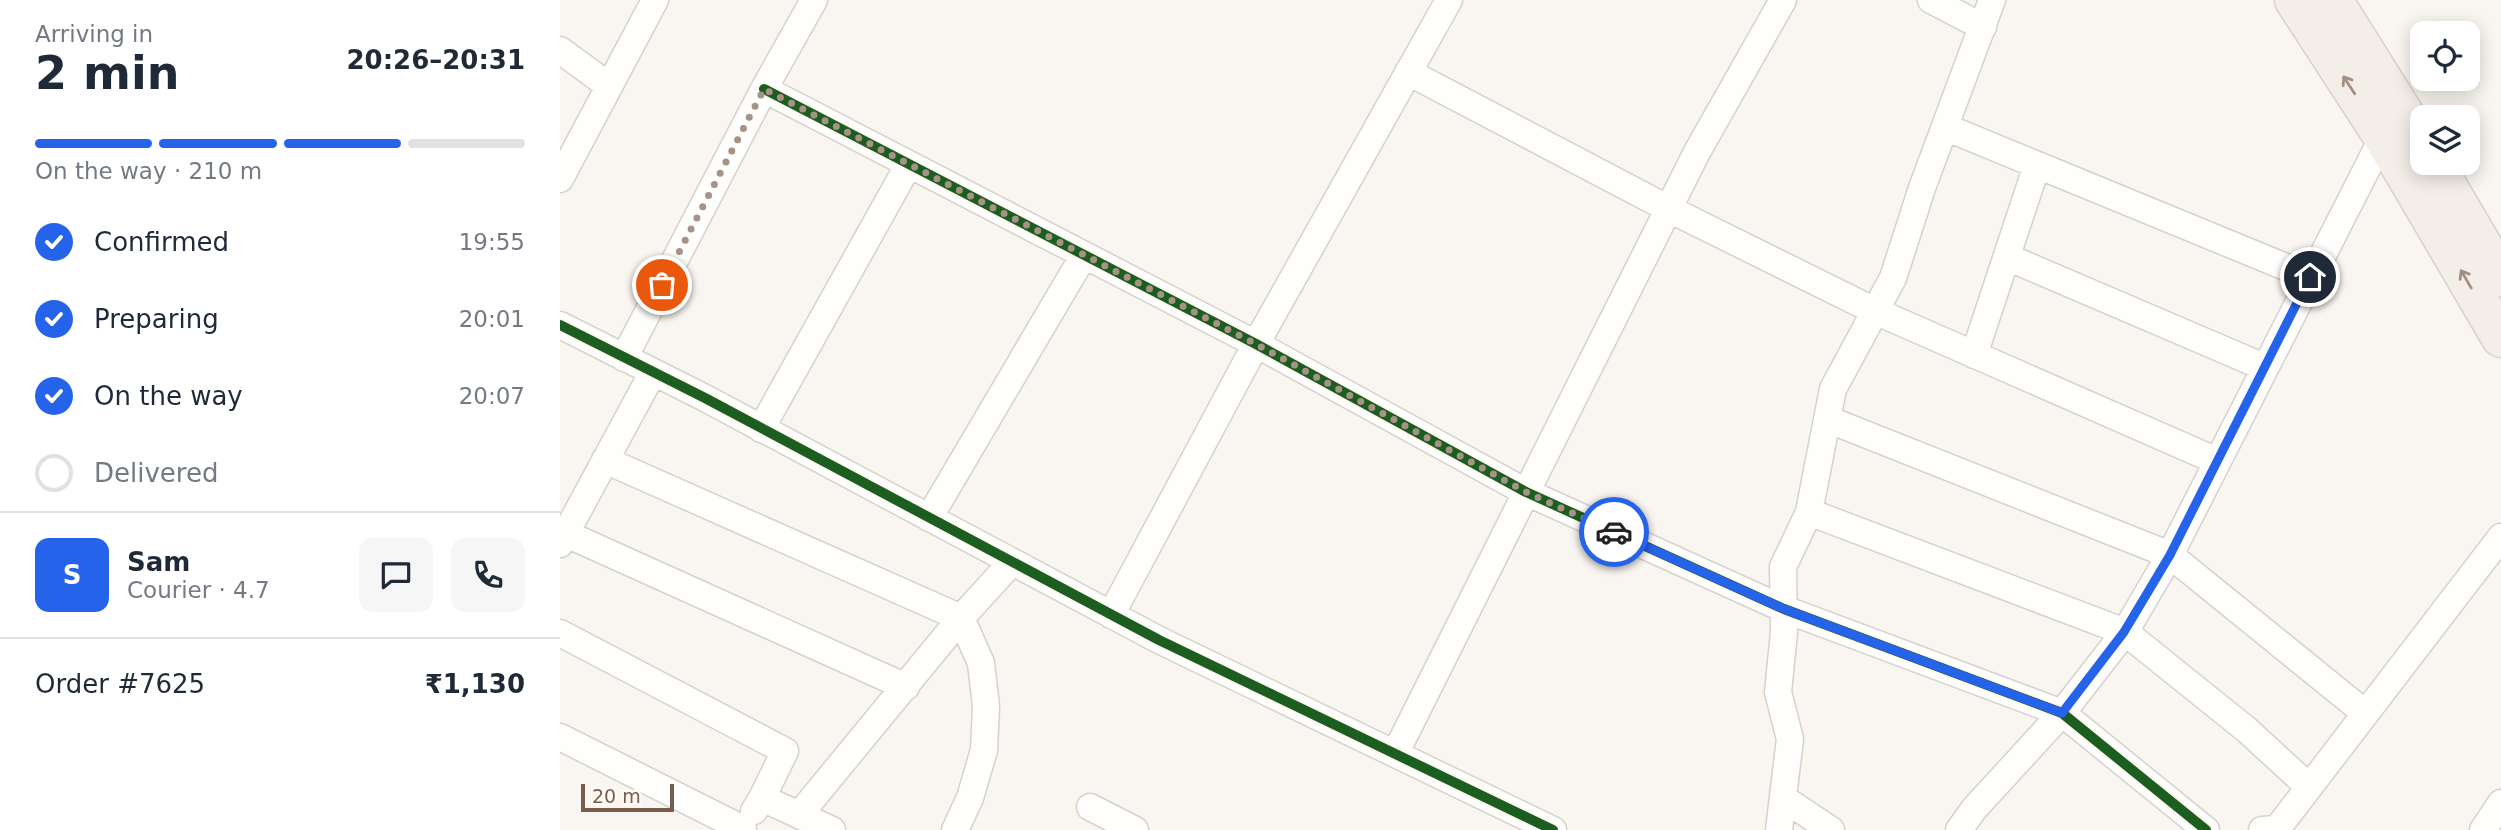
<!DOCTYPE html>
<meta charset="utf-8">
<style>
:root{--surface:#fff;--page:#f6f6f7;--text:#1f2937;--muted:#747a83;--line:#e0e1e3;--accent:#2563eb}
body{margin:0;font-family:"DejaVu Sans",sans-serif;background:var(--page);color:var(--text);height:100vh;display:flex;flex-direction:column;font-size:26px;white-space:nowrap}
*{box-sizing:border-box;margin:0}
p{font-size:23px;color:var(--muted)}
.icon{flex:none;width:38px;height:38px;fill:none;stroke:currentColor;stroke-width:2;stroke-linecap:round;stroke-linejoin:round}
.map{position:relative;flex:1;overflow:hidden}
.drawer{display:flex;flex-direction:column;background:var(--surface);width:560px}
.drawer>*{flex:none}
.buttons{position:absolute;left:1850px;top:21px;display:grid;gap:14px}
.buttons a{display:grid;place-items:center;width:70px;height:70px;border-radius:14px;background:var(--surface);box-shadow:0 4px 18px #0003;font-size:35px}
.scale{position:absolute;left:21px;bottom:18px;width:93px;box-sizing:border-box;padding-left:7px;border:4px solid #7a5c4d;border-top:0;font-size:19px;line-height:24px;white-space:nowrap;color:#7a5c4d;-webkit-text-stroke:5px #fffaf3;paint-order:stroke}
.pin{position:absolute;display:grid;place-items:center;width:60px;height:60px;color:#fff;margin:-30px;border:4px solid #fff;border-radius:50%;box-shadow:0 2px 7px #0007}
.courier{position:absolute;display:grid;place-items:center;width:70px;height:70px;margin:-35px;border:5px solid #2563eb;border-radius:50%;background:#fff;color:#222;box-shadow:0 2px 9px #0007}
.headline em{font-style:normal;font-weight:700}
.headline div{display:flex;flex-direction:column-reverse}
.headline{display:flex;align-items:center;justify-content:space-between;height:119px;padding:0 35px}
h1{font-size:46px;font-weight:700;line-height:52px}
.bar{display:grid;grid-template-columns:repeat(4,1fr);gap:10px 7px;align-content:center;height:84px;padding:0 35px}
.bar i{height:9px;border-radius:5px;background:var(--line)}
.bar .on{background:var(--accent)}
.bar p{grid-column:span 4}
.line{display:flex;align-items:center;gap:18px;padding:0 35px;border-top:2px solid var(--line)}
.line div{flex:1}
.round{display:grid;place-items:center;flex:none;width:74px;height:74px;border-radius:14px;background:var(--page)}
ol{padding:0 35px;list-style:none}
li{display:flex;align-items:center;gap:21px;height:77px}
li p{margin-inline-start:auto}
li .icon{padding:7px;border-radius:50%;background:var(--accent);color:#fff;stroke-width:4}
li:last-child{color:var(--muted)}
li i{width:38px;height:38px;border:4px solid var(--line);border-radius:50%}
main{display:flex;flex:1;min-height:0}
.map>svg:first-child{display:block}
.lines{fill:none;stroke-linecap:round;stroke-linejoin:round}
.street-casing{stroke:#d7d1cb;stroke-width:29}
.primary-casing{stroke:#dad1cc;stroke-width:41}
.street{stroke:#fefefd;stroke-width:26}
.primary{stroke:#f3eee8;stroke-width:38}
.cycleway-casing{stroke:#fffaf3;stroke-width:15}
.cycleway{stroke:#1b5e20;stroke-width:10}
.oneway{stroke:#a48f83}
.done{stroke:#a69286;stroke-width:7;stroke-dasharray:0 12.6}
.route{stroke:#2563eb;stroke-width:9}
</style>
<main>
<section class="drawer">
<div class="headline"><div><h1>2 min</h1><p>Arriving in</p></div><em>20:26–20:31</em></div>
<div class="bar"><i class="on"></i><i class="on"></i><i class="on"></i><i></i><p>On the way · 210 m</p></div>
<ol>
<li><svg class="icon" aria-label="check" viewBox="0 0 24 24"><path d="M5 12l5 5 9-10"/></svg>Confirmed<p>19:55</p></li>
<li><svg class="icon" aria-label="check" viewBox="0 0 24 24"><path d="M5 12l5 5 9-10"/></svg>Preparing<p>20:01</p></li>
<li><svg class="icon" aria-label="check" viewBox="0 0 24 24"><path d="M5 12l5 5 9-10"/></svg>On the way<p>20:07</p></li>
<li><i></i>Delivered</li>
</ol>
<div class="line" style="height:126px"><b class="round" style="background:var(--accent);color:#fff">S</b><div><b>Sam</b><p>Courier · 4.7</p></div><a class="round"><svg class="icon" aria-label="chat" viewBox="0 0 24 24"><path d="M4 5h16v11H9l-5 4z"/></svg></a><a class="round"><svg class="icon" aria-label="phone" viewBox="0 0 24 24"><path d="M5 4h4l2 5-3 2q2 4 5 5l2-3 5 2v4C11 20 4 13 5 4z"/></svg></a></div>
<div class="line" style="height:91px"><div>Order #7625</div><b>₹1,130</b></div>
</section>
<div class="map">
<svg width="1941" height="830" viewBox="0 0 1941 830">
<rect width="100%" height="100%" fill="#f9f5f0"/>
<g class="lines">
<defs>
<path id="street" d="M1371 0 1423 27
M0 50 49 86
M848 72 1109 209 1315 311 1657 461
M204 89 696 344 966 492 1224 609 1502 713 1646 830
M1385 127 1750 277
M0 179 95 0
M1447 257 1704 367
M0 325 145 398 599 640 993 830
M1414 355 1477 165
M64 358 204 89 254 0
M1267 419 1610 555 1805 713
M201 429 349 164
M45 460 401 618 421 663 426 706 424 750 410 798 395 830
M1249 512 1565 632 1687 730 1749 787
M369 518 524 255
M0 531 346 687
M0 544 93 372
M551 615 696 344 889 0
M0 633 225 751 202 798
M0 737 183 829
M835 754 1137 152 1223 0
M1223 798 1271 830
M530 807 575 830
M194 811 202 798 272 830
M239 815 401 618 452 562
M1219 830 1230 739 1218 692 1224 632 1223 567 1249 512 1273 389 1333 278 1362 188 1432 0
M1399 830 1414 809 1502 713 1565 632 1610 555 1823 137
M1702 830 1717 829 1941 537
M1923 830 1941 803"/>
<path id="primary" d="M1734 0 1823 137 1941 338
M1773 0 1862 142
M1874 163 1941 277"/>
</defs>
<!-- street casing -->
<use href="#street" class="street-casing"/>
<!-- primary casing -->
<use href="#primary" class="primary-casing"/>
<!-- street -->
<use href="#street" class="street"/>
<!-- primary -->
<use href="#primary" class="primary"/>
<defs>
<path id="cycleway" d="M204 89 696 344 966 492 1224 609 1502 713 1646 830
M0 325 145 398 599 640 993 830"/>
</defs>
<!-- cycleway casing -->
<use href="#cycleway" class="cycleway-casing"/>
<!-- cycleway -->
<use href="#cycleway" class="cycleway"/>
</g>
<!-- one-way arrows -->
<defs><path id="oneway-shaft" d="M-6 0H5M1.5-3L5.5 0L1.5 3" fill="none" stroke-width="1.6" stroke-linecap="round" stroke-linejoin="round" transform="scale(1.75)"/></defs>
<g class="oneway">
<use href="#oneway-shaft" transform="translate(1789 85) rotate(-123)"/>
<use href="#oneway-shaft" transform="translate(1906 279) rotate(-120)"/>
</g>
<g class="lines">
<!-- done -->
<path class="done" d="M102 285 204 89 696 344 966 492 1054 532"/>
<!-- route -->
<path class="route" d="M1054 532 1224 609 1502 713 1564 632 1610 555 1750 277"/>
</g>
</svg>
<div class="buttons">
<a><svg class="icon" aria-label="locate" viewBox="0 0 24 24"><circle cx="12" cy="12" r="6"/><path d="M12 2v4M12 18v4M2 12h4M18 12h4"/></svg></a>
<a><svg class="icon" aria-label="layers" viewBox="0 0 24 24"><path d="M12 4l9 5-9 5-9-5zM3 14l9 5 9-5"/></svg></a>
</div>
<div class="scale">20 m</div>
<div class="pin" style="left:102px;top:285px;background:#ea580c"><svg class="icon" aria-label="bag" viewBox="0 0 24 24"><path d="M5 8h14l-1 12H6zM9 8a3 3 0 0 1 6 0"/></svg></div>
<div class="pin" style="left:1750px;top:277px;background:#1f2937"><svg class="icon" aria-label="home" viewBox="0 0 24 24"><path d="M3 11l9-7 9 7M6 9v11h12V9"/></svg></div>
<div class="courier" style="left:1054px;top:532px"><svg class="icon" aria-label="car" viewBox="0 0 24 24"><path d="M5 17H2v-5l4-1 3-4h7l3 4 3 1v5h-3M9 17h6M6 11h13"/><circle cx="7" cy="17" r="2"/><circle cx="17" cy="17" r="2"/></svg></div>
</div>
</main>
